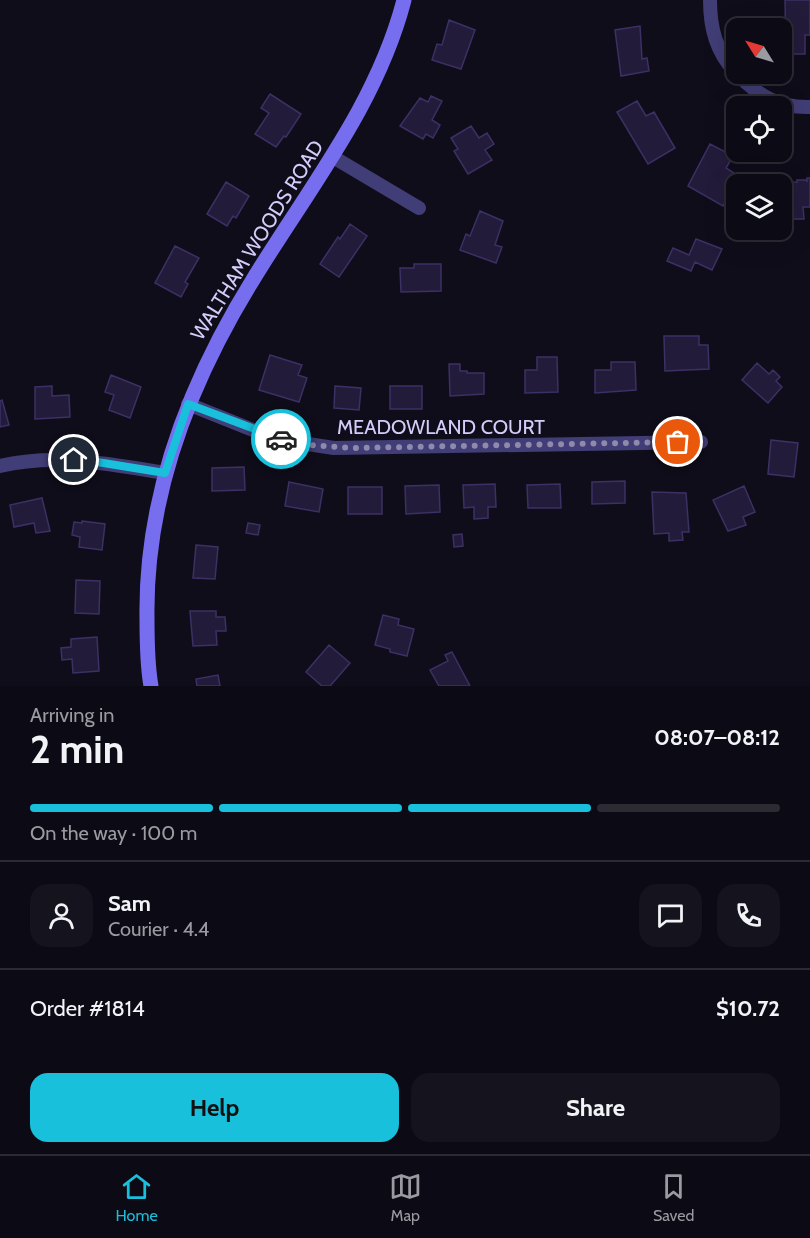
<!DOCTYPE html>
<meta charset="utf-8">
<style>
:root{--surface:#0c0a14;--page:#15131d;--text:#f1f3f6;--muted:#9a9aa0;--line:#2c2b34;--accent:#18c0db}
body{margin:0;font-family:Cabin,sans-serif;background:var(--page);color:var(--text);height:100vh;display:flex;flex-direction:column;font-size:22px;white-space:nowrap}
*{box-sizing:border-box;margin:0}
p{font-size:20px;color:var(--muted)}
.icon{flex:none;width:33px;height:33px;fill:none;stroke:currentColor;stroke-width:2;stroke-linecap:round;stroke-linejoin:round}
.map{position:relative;height:686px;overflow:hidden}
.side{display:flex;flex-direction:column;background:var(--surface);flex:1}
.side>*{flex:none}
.needle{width:39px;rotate:307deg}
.controls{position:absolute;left:726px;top:18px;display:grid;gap:12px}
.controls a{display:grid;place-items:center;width:66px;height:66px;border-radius:12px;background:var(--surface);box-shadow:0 6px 24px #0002,0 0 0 2px var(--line);font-size:30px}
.pin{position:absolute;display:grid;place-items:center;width:51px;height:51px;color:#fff;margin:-26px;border:3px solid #fff;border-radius:50%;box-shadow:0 2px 6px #0007}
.courier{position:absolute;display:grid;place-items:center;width:60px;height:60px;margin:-30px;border:4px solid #18c0db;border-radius:50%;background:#fff;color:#222;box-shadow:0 2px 8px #0007}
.overview em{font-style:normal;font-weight:800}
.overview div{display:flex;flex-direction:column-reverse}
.overview{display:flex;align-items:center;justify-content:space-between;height:102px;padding:0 30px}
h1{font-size:39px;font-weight:800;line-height:45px}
.bar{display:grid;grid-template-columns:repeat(4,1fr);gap:9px 6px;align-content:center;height:72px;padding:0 30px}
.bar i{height:8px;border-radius:4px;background:var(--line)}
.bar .active{background:var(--accent)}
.bar p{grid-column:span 4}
.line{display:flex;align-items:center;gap:15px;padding:0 30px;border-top:2px solid var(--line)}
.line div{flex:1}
.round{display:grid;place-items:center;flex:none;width:63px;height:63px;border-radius:18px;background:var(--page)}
.cta{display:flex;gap:12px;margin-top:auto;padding:12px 30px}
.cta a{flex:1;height:69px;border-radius:18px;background:var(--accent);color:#111;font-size:24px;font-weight:800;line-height:69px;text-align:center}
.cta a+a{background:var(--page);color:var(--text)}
.tabs{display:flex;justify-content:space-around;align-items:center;height:84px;border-top:2px solid var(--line);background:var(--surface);font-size:16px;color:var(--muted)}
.tabs a{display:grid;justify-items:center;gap:3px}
.tabs .active{color:var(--accent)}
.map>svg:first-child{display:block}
.building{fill:#231b3a;stroke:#3c3064;stroke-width:1.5}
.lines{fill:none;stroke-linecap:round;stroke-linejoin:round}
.street{stroke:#413d76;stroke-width:14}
.secondary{stroke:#776eef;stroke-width:15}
.done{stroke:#8f8aac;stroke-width:6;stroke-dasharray:0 10.8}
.route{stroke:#18c0db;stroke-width:8}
.labels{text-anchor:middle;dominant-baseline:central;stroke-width:5;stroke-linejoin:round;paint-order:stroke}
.street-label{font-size:20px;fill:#d4cdfa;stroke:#100d1b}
</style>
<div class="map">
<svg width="810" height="686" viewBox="0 0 810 686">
<rect width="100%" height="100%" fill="#100d1b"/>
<!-- building -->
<path class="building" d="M785 0H810V35H805V54H786Z
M449 20 475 30 461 69 432 60 437 44 442 45Z
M640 26 642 59 647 58 649 71 621 76 615 30Z
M270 94 301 114 286 137 284 136 276 147 255 134 269 113 261 108Z
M431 96 442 101 432 120 440 125 433 138 426 134 423 139 400 126 420 98 428 102Z
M637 101 646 116 654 112 675 148 648 164 617 112Z
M471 126 479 138 487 133 494 144 485 150 492 160 468 174 454 151 458 149 451 138Z
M710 144 733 156 726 168 740 177 723 206 688 186Z
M807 178H810V207H803L804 219H793V229L764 230H782V184L762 183 797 182V180H806L807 182Z
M226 182 249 196 236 218 233 216 227 226 207 214Z
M480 211 503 221 495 245 502 247 496 263 460 250 466 234 470 236Z
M350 224 367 236 339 277 320 264 338 237 340 239Z
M696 239 722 249 712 270 695 262 691 271 667 261 673 248 689 255Z
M175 246 199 258 185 282 188 284 181 297 155 283Z
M414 264H441V291L401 292 400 268H414Z
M664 336H699V345H708L709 369 665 371Z
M270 355 302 365 298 375 307 378 299 402 259 390Z
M537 357H557L558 392 525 393V370H537Z
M611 362H635L636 390 595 393V370H611Z
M757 363 769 374 773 370 780 377 776 381 782 387 768 403 742 380Z
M449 364H460V371H467V373H484V394L450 396Z
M111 375 141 387 130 418 109 410 114 395 105 392Z
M52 386V396L69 395 70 417 35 419V387Z
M335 386 361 388 359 410 334 408Z
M390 386H422V409H390Z
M2 400 9 425 0 427V401Z
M771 440 798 443 794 477 768 474Z
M244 467 245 490 212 491V468Z
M625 481V503L592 504V482Z
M289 482 323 489 319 512 285 506Z
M495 484 496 507H488V518L474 519V507L464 508 463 485Z
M560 484 561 508H528L527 485Z
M439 485 440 512 406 514 405 486Z
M744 486 755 512 743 517 746 525 728 531 713 500Z
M348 487H382V514H348Z
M652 492 686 493 689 532H682L683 540 669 541V533L654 534Z
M42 498 50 531 36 533 34 523 14 527 10 505Z
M82 521 105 524 102 550 79 547 80 537 72 535 74 522 82 523Z
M248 523 260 525 258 535 246 533Z
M462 534 463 546 454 547 453 535Z
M196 545 218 547 215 579 193 578Z
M76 580 100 581 99 614 75 613Z
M190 611H216V617H225L226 631H216L217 645 193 646Z
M383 615 399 619 398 625 414 629 407 656 390 652V649L375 645Z
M97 637 99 671 73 673 72 659 62 660 61 648 71 647V639Z
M329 645 350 663 330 686H322L306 672Z
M452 652 470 686H439L430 670 448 661 445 655Z
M218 675 220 686H197L196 679Z"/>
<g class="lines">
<!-- street -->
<path class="street" d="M710 0C710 28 716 52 736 73
M737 74C759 96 778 108 810 107
M333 157 419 208
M188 404 263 434 288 441 334 448 701 442
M0 466C56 453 110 464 165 473"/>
<!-- secondary -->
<path class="secondary" d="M151 686C147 664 147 640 147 618 145 495 190 381 254 278 309 188 377 104 404 0"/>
</g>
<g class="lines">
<!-- done -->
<path class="done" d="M281 439 311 445 353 448 678 442"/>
<!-- route -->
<path class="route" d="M74 460 91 461 165 473 188 404 281 439"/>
</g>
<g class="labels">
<!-- street labels -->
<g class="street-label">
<text transform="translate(257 240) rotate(-58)">WALTHAM WOODS ROAD</text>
<text x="441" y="427">MEADOWLAND COURT</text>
</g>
</g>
</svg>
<div class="controls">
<a><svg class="needle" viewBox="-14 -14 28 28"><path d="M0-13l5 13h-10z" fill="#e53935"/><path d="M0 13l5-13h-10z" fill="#9a9aa0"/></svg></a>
<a><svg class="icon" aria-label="locate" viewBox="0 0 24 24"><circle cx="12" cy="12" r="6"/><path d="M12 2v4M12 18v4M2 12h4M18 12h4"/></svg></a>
<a><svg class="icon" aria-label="layers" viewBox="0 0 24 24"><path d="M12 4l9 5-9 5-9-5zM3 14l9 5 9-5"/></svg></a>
</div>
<div class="pin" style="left:678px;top:442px;background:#ea580c"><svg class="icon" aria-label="bag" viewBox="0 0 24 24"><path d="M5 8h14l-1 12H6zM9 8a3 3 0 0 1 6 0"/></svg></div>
<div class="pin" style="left:74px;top:460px;background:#1f2937"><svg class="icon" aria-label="home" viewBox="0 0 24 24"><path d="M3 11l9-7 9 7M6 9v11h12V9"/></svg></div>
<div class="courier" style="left:281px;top:439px"><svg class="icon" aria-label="car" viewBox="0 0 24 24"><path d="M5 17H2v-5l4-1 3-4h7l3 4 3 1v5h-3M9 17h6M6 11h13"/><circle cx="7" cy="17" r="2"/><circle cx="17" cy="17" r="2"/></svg></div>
</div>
<section class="side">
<div class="overview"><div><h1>2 min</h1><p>Arriving in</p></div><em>08:07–08:12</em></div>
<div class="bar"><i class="active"></i><i class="active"></i><i class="active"></i><i></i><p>On the way · 100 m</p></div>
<div class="line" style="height:108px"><a class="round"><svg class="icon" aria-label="person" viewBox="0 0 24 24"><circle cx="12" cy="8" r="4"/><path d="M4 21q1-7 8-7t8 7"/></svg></a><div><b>Sam</b><p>Courier · 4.4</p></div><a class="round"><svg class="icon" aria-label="chat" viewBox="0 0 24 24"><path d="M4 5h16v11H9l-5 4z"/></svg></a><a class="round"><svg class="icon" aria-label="phone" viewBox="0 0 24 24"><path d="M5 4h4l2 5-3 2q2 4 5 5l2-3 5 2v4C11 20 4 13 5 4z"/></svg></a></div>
<div class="line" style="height:78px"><div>Order #1814</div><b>$10.72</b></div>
<div class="cta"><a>Help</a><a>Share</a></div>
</section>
<nav class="tabs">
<a class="active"><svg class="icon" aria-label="home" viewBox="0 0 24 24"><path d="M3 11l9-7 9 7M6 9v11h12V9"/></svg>Home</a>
<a><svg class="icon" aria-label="map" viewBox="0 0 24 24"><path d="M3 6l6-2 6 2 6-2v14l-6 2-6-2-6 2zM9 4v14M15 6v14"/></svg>Map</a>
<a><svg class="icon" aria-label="saved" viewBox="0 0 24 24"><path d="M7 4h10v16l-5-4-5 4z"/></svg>Saved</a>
</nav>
